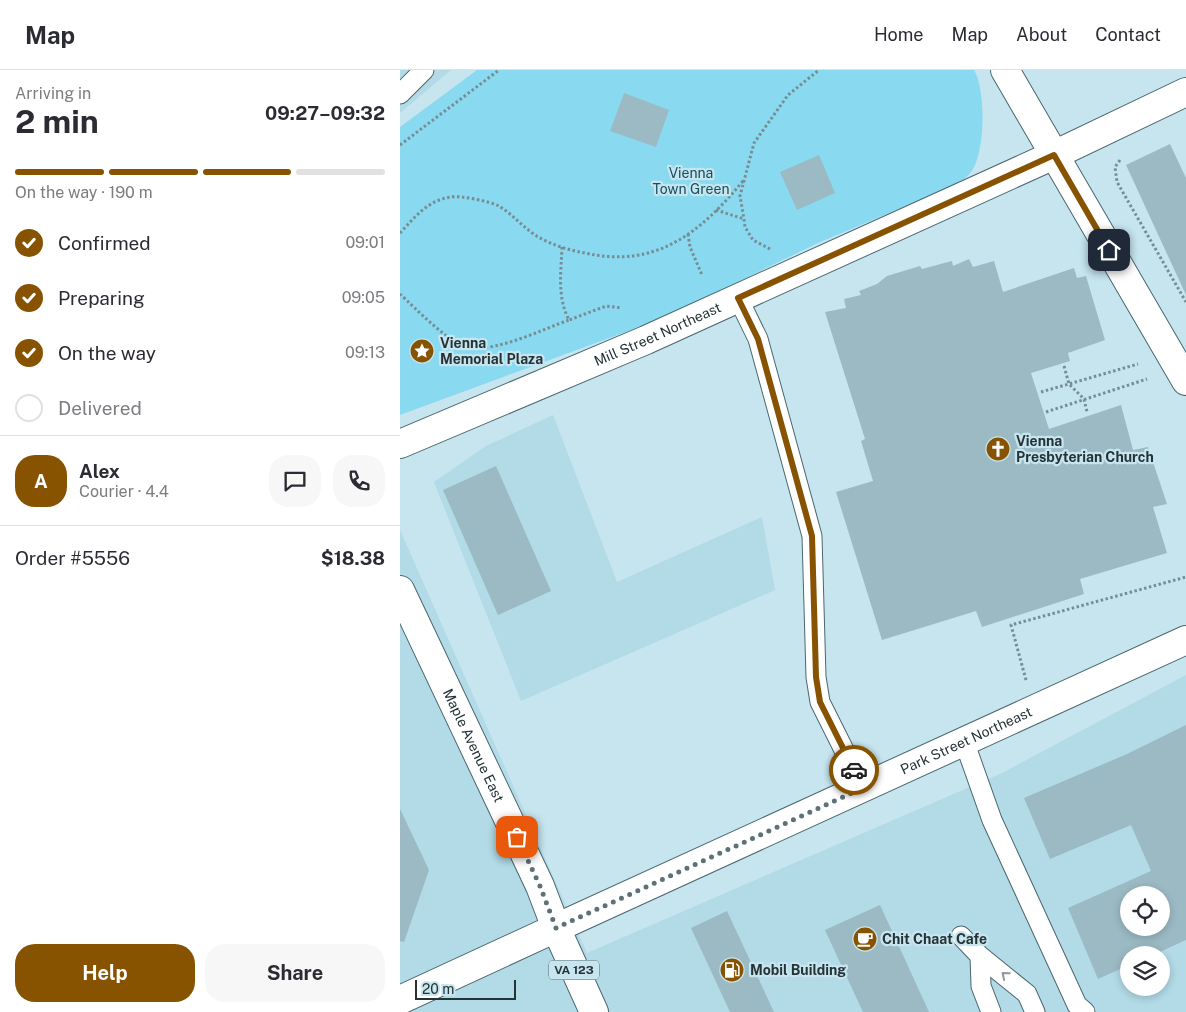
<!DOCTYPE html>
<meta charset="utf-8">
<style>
:root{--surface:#fff;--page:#f7f7f7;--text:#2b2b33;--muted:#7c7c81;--line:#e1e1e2;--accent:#875300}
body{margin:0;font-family:"Public Sans",sans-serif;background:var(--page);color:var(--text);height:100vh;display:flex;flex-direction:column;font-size:19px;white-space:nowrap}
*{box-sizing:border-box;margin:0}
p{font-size:16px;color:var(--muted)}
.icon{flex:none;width:28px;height:28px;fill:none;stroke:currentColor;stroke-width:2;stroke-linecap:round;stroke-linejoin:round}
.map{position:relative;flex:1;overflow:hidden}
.sheet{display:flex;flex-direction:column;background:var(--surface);width:400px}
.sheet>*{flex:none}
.buttons{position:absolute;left:720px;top:816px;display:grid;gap:10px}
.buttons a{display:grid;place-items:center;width:50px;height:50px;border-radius:50%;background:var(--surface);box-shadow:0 2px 8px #0003;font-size:25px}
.scale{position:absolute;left:15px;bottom:12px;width:101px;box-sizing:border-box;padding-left:5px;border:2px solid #263336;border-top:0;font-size:14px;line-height:18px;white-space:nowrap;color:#263336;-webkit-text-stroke:4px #c6e5ef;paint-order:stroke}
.pin{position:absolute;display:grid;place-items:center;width:42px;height:42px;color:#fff;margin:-21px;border-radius:10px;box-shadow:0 2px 8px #0006}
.courier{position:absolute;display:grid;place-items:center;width:50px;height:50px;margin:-25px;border:4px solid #875300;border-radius:50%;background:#fff;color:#222;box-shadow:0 1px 6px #0007}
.head em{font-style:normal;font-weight:700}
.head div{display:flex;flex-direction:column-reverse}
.head{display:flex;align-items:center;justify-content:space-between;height:85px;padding:0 15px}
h1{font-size:32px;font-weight:700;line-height:38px}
.bar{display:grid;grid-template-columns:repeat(4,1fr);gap:8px 5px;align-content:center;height:60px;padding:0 15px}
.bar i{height:6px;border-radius:4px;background:var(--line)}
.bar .active{background:var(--accent)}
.bar p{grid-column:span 4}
.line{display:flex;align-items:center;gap:12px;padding:0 15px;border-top:1px solid var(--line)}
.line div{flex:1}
.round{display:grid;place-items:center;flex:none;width:52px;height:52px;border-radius:20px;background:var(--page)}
ol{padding:0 15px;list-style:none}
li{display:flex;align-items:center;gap:15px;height:55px}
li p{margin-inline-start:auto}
li .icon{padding:5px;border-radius:50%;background:var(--accent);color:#fff;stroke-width:4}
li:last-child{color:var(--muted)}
li i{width:28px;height:28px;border:2px solid var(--line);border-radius:50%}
.cta{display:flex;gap:10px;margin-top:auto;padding:10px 15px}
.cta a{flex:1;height:58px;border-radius:20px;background:var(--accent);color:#fff;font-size:20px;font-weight:700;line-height:58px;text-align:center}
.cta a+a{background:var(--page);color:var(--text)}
header{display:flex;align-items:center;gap:30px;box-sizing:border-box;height:70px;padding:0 25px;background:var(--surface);border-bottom:1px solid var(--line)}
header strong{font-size:24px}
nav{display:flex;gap:28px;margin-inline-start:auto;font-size:18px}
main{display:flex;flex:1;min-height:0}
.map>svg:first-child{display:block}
.built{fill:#b2dae7;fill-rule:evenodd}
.green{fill:#89d9f1}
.building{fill:#9bbac4;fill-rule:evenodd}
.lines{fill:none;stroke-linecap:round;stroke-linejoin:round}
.service-casing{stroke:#4a676f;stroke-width:21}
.minor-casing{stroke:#4a676f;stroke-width:30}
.tertiary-casing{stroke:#4a676f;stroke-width:30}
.secondary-casing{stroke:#4a676f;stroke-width:30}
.primary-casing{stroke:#4a676f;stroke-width:30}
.path{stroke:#778d94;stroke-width:3;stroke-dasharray:2.5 2.5;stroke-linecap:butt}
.service{stroke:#fff;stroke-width:19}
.minor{stroke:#fff;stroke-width:28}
.tertiary{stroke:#fff;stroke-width:28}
.secondary{stroke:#fff;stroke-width:28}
.primary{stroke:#fff;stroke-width:28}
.oneway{stroke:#92999a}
.done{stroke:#5e7177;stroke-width:5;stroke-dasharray:0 9}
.route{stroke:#875300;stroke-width:6}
.labels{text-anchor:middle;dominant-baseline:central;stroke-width:4.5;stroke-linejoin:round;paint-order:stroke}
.shield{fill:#c6e5ef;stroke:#56686e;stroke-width:1}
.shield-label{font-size:12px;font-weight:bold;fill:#263336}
.park-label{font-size:14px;fill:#164e5d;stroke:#c6e5ef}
.street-label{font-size:14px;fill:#263336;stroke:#c6e5ef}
.poi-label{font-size:14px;font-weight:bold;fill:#263336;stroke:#c6e5ef;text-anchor:start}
</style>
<header>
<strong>Map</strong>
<nav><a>Home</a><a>Map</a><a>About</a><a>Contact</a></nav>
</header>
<main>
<section class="sheet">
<div class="head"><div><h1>2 min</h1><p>Arriving in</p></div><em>09:27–09:32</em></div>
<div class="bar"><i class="active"></i><i class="active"></i><i class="active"></i><i></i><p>On the way · 190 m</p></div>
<ol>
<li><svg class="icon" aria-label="check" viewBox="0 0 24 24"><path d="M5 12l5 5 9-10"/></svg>Confirmed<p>09:01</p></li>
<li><svg class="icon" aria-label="check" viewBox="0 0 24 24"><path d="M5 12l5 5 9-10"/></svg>Preparing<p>09:05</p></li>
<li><svg class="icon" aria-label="check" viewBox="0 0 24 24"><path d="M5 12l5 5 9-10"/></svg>On the way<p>09:13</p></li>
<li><i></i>Delivered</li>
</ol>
<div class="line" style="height:90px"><b class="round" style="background:var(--accent);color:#fff">A</b><div><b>Alex</b><p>Courier · 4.4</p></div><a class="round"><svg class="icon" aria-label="chat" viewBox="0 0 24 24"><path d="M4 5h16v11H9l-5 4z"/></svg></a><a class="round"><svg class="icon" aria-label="phone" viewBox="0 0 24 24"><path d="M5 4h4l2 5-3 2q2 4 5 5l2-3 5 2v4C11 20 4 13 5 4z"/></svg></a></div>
<div class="line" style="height:65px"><div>Order #5556</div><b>$18.38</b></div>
<div class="cta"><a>Help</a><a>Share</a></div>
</section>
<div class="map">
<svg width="786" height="942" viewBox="0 0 786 942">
<rect width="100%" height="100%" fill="#c6e5ef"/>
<!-- built -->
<path class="built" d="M0 0H51L0 43Z
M153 345 217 512 362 447 375 520 121 631 34 412 86 376Z
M0 460 187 883 602 703 786 605V942H0ZM729 825H761V858H729ZM729 885H761V918H729Z"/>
<!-- green -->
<path class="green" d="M77 0H574C586 20 585 79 573 99 568 107 561 112 553 116L418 173 261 249 0 345V57Z"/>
<!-- building -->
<path class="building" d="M224 23 269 40 256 77 210 61Z
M770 74 786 108V225L726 95Z
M419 85 435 123 397 140 380 102Z
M569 189 573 197 594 191 603 222 674 198 677 208 686 206 705 270 668 283 670 291 631 303 649 359 721 335 733 380 748 377 767 434 753 437 767 483 680 509 684 524 582 557 576 541 482 570 436 422 473 411 461 371 465 369 425 242 446 238 444 229 461 225 459 221 477 214 487 206 520 196 522 199 552 191 553 196Z
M96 396 151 521 98 545 43 420Z
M786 655V870L753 885H729V895L698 909 668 838 751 801 731 755 650 789 624 728 727 684ZM729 825H761V858H729Z
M0 739 29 800 4 872 0 871Z
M480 835 529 942H463L425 860Z
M327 841 374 942H330L291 858Z"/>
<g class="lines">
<defs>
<path id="service" d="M0 24 24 0
M338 228 358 269 412 466 416 607 420 632 463 718
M564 671 592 750 677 935 685 942
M561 866 580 886 627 924 635 942
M580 886 581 916 591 942"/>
<g id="minor">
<path id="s1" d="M0 374 246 270 654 85 786 22"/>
<path id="s2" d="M156 858 786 570"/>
</g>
<path id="tertiary" d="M605 0 786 311"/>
<path id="secondary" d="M0 930 156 858"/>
<g id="primary">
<path id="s3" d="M0 520 140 816 156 858 194 942"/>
</g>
</defs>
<!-- service casing -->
<use href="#service" class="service-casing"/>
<!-- minor casing -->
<use href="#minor" class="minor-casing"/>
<!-- tertiary casing -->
<use href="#tertiary" class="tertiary-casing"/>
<!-- secondary casing -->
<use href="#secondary" class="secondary-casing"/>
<!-- primary casing -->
<use href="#primary" class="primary-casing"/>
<!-- path -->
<path class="path" d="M0 75 99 0
M720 90 715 97 717 112 786 232
M316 140 344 149
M0 163C15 147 28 130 51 127 60 125 92 132 99 136 112 144 122 156 135 165 149 174 168 180 185 183 256 199 300 163 343 111
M288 164 290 177 302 205
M162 177C161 203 157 227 169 250L206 236 222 238
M370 179 353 170 345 157 344 149 340 126 354 73 388 25 419 0
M0 224C14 237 52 276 69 278 99 281 141 260 169 250
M664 296 669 314 684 329 687 342
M641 322 738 294
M646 342 747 309
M626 610 611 555 786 507"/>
<!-- service -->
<use href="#service" class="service"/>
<!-- minor -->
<use href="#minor" class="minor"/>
<!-- tertiary -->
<use href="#tertiary" class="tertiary"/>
<!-- secondary -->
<use href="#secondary" class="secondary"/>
<!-- primary -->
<use href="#primary" class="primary"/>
</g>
<!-- one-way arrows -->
<defs><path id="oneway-chevron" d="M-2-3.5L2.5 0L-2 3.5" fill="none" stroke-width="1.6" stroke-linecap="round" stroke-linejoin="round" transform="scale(1.25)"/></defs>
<use class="oneway" href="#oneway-chevron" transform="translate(605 905) rotate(-140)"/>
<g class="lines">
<!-- done -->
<path class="done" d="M117 767 140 816 156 858 463 718 454 700"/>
<!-- route -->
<path class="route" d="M454 700 420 632 416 607 412 466 358 269 338 228 654 85 709 180"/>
</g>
<!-- icons -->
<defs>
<symbol id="sight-disc" viewBox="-11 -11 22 22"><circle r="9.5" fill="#875300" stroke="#c6e5ef"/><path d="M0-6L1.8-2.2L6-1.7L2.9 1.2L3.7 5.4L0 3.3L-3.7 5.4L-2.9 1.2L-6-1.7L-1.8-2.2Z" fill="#fff"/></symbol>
<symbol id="church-disc" viewBox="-11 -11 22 22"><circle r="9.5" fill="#875300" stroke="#c6e5ef"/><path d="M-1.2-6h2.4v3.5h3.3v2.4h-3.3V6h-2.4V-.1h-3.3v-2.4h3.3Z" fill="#fff"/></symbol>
<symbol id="cafe-disc" viewBox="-11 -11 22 22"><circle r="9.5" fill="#875300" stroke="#c6e5ef"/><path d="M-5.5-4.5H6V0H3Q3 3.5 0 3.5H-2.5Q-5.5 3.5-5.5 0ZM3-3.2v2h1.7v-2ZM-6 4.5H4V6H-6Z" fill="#fff"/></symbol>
<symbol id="fuel-disc" viewBox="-11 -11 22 22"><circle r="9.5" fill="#875300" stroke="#c6e5ef"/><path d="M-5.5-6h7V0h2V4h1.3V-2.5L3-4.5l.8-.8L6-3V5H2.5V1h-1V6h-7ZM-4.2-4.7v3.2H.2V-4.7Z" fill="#fff"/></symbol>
</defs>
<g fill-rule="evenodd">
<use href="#sight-disc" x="8" y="267" width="28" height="28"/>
<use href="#church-disc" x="584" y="365" width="28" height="28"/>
<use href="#cafe-disc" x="451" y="855" width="28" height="28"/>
<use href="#fuel-disc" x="318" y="886" width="28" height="28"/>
</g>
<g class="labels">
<!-- shield labels -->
<rect class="shield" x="149" y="890.5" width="50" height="19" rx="4"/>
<g class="shield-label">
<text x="174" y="900">VA 123</text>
</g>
<!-- park labels -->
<g class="park-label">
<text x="291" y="103">Vienna<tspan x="291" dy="16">Town Green</tspan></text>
</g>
<!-- street labels -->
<g class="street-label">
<text stroke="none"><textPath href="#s1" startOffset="280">Mill Street Northeast</textPath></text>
<text stroke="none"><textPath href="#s2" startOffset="451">Park Street Northeast</textPath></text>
<text stroke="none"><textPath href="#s3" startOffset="172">Maple Avenue East</textPath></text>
</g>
<!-- poi labels -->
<g class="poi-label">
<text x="40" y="273">Vienna<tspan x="40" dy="16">Memorial Plaza</tspan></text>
<text x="616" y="371">Vienna<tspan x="616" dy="16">Presbyterian Church</tspan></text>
<text x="482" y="869">Chit Chaat Cafe</text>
<text x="350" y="900">Mobil Building</text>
</g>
</g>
</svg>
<div class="buttons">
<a><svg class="icon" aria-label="locate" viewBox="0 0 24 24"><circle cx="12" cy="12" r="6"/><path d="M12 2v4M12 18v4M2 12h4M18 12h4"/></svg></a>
<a><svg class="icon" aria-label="layers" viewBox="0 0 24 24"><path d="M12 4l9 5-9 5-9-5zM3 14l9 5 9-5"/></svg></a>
</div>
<div class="scale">20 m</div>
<div class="pin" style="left:117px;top:767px;background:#ea580c"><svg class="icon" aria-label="bag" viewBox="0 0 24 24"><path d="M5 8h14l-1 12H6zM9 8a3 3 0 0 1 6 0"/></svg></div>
<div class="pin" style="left:709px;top:180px;background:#1f2937"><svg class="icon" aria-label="home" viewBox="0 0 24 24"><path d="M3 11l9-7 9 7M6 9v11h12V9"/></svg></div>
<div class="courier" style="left:454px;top:700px"><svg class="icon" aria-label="car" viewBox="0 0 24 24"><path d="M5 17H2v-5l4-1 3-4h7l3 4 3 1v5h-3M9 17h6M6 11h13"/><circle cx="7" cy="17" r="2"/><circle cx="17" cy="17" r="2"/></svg></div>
</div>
</main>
